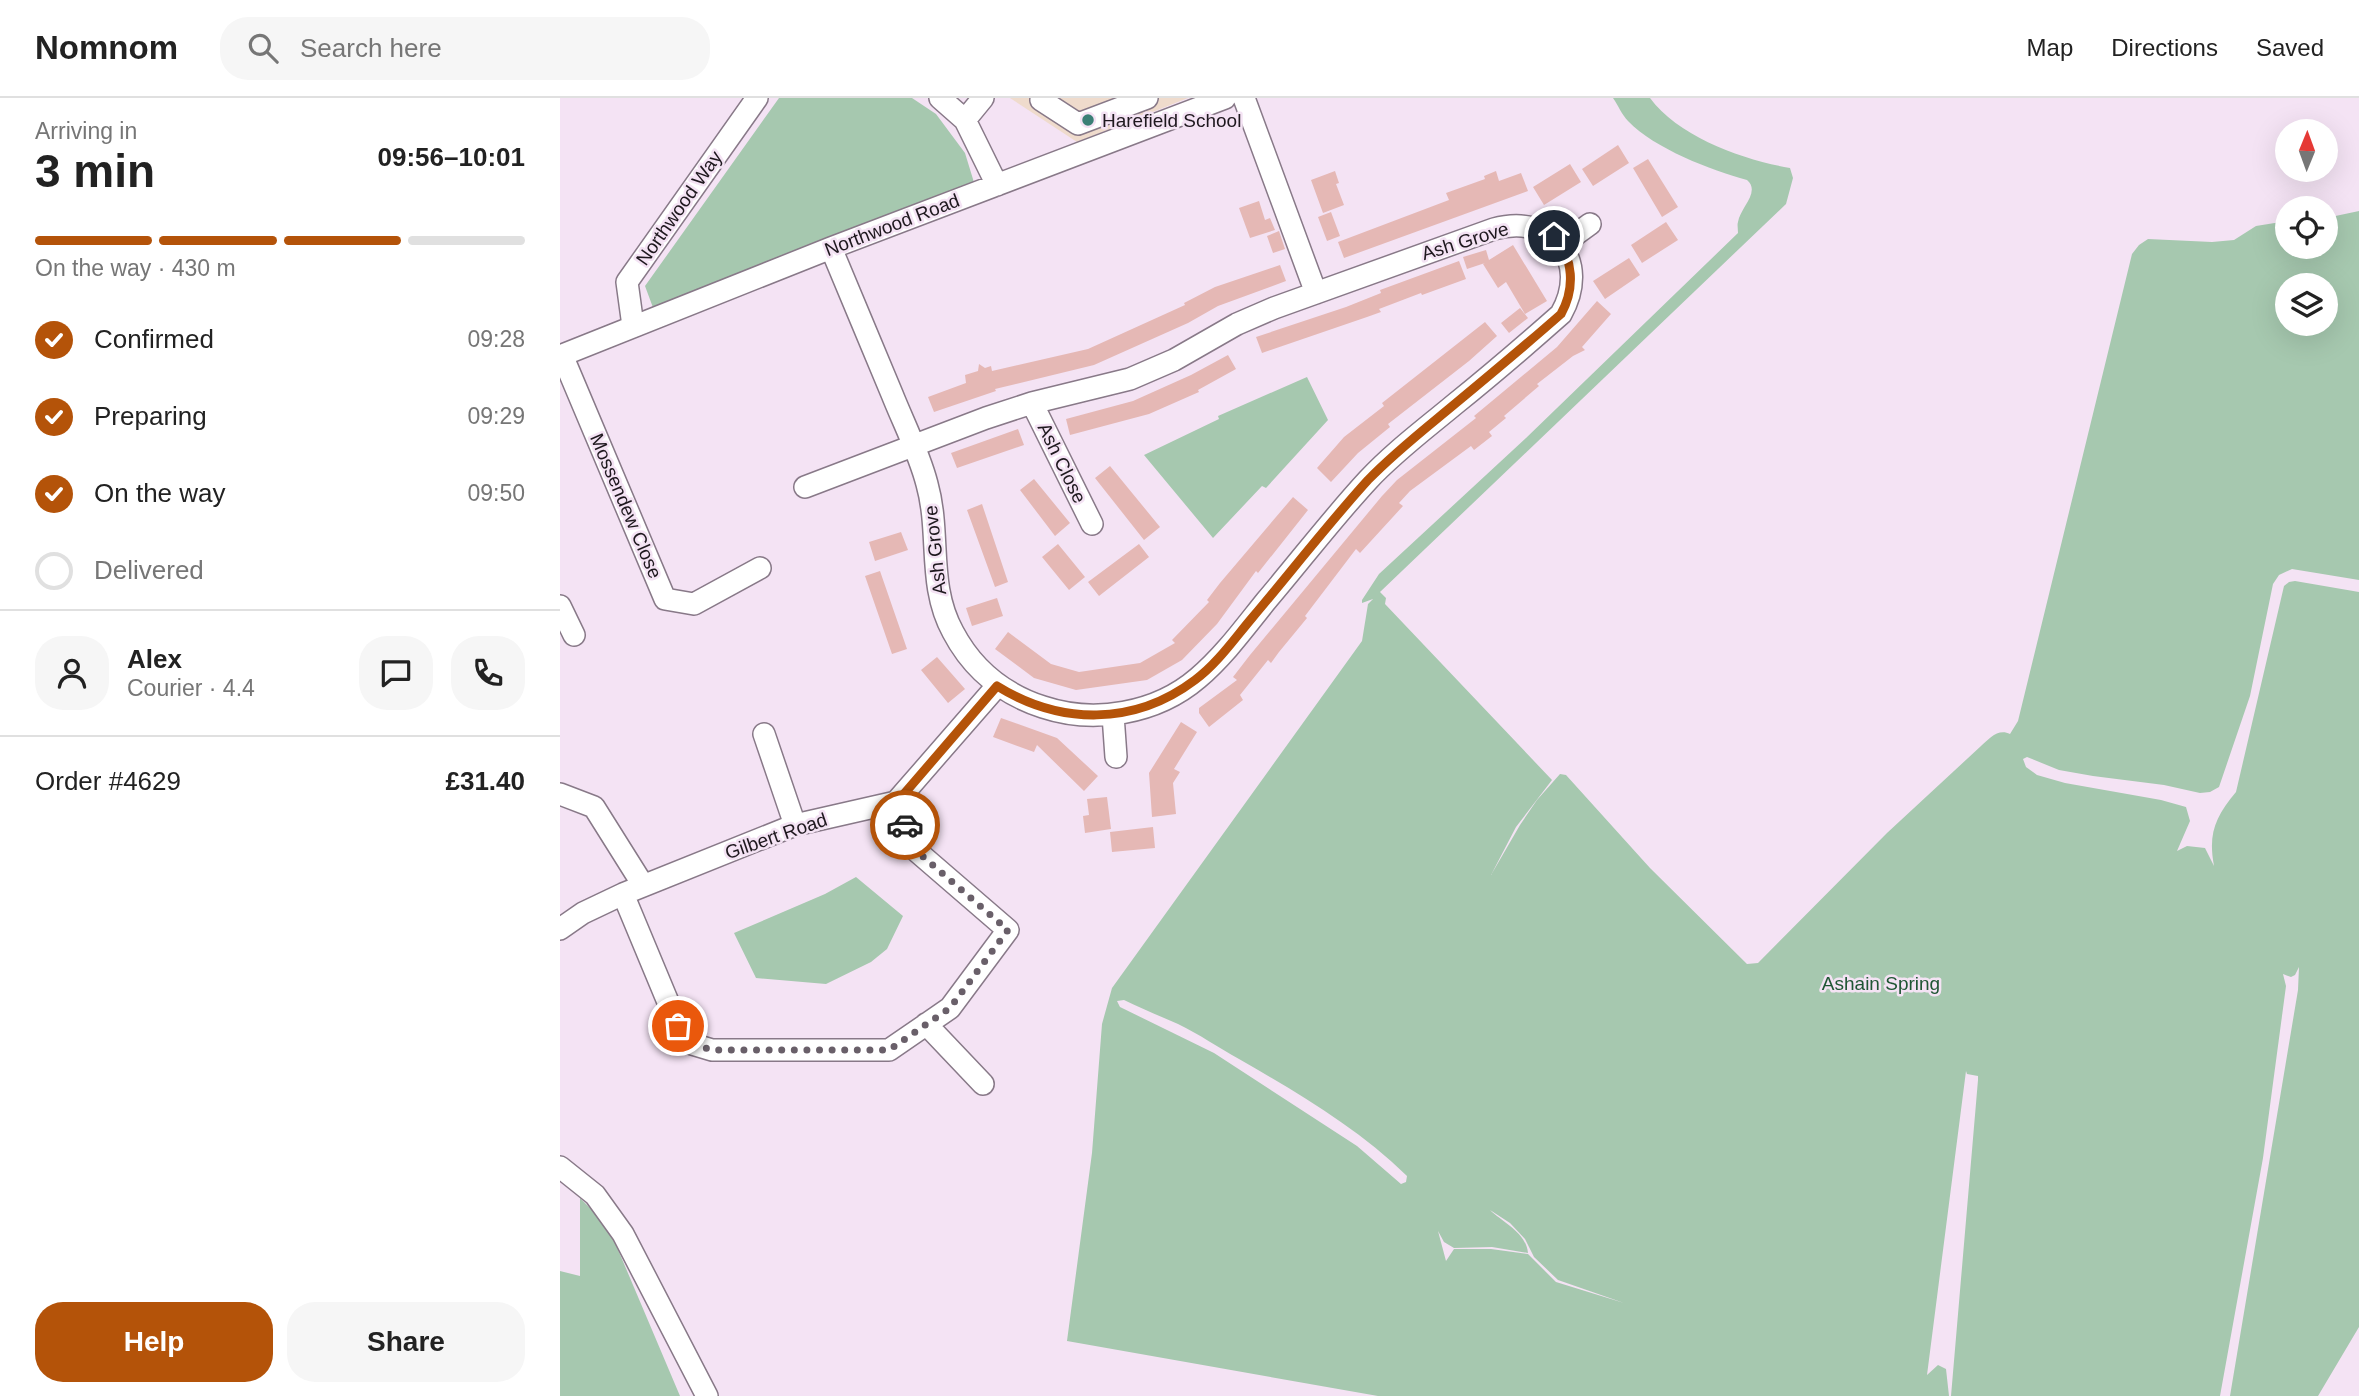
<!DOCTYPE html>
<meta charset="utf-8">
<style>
:root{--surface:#fff;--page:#f6f6f6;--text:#222;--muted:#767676;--line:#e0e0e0;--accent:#b45309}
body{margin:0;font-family:Helvetica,sans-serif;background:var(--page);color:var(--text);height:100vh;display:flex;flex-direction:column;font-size:26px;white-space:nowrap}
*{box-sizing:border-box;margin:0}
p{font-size:23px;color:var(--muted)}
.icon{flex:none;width:38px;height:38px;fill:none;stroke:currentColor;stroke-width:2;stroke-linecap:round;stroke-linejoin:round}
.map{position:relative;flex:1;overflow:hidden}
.side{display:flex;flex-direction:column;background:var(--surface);width:560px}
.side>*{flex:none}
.needle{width:46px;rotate:1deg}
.buttons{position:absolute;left:1715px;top:21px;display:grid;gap:14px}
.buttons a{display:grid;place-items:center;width:63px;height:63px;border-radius:50%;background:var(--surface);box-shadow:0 7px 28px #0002;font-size:35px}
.pin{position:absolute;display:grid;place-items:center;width:60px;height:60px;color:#fff;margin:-30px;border:4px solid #fff;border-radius:50%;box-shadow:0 2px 7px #0007}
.courier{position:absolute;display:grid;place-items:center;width:70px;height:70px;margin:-35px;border:5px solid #b45309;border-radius:50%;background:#fff;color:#222;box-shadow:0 2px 9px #0007}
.overview em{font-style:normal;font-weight:700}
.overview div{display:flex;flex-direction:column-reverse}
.overview{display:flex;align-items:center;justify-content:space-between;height:119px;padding:0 35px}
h1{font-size:46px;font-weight:700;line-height:52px}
.bar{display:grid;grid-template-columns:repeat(4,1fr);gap:10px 7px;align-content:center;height:84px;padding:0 35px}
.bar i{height:9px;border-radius:5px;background:var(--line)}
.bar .current{background:var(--accent)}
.bar p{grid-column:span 4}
.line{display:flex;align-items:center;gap:18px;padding:0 35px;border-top:2px solid var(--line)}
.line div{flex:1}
.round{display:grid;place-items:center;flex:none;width:74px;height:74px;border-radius:28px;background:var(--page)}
ol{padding:0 35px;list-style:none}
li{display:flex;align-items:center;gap:21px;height:77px}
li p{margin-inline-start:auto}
li .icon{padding:7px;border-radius:50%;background:var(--accent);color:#fff;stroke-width:4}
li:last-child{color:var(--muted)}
li i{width:38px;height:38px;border:4px solid var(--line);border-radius:50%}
.button{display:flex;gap:14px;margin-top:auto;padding:14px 35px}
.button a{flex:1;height:80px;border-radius:28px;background:var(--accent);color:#fff;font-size:28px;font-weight:700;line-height:80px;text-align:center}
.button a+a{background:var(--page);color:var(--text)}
header{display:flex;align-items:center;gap:42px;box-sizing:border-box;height:98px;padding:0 35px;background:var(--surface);border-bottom:2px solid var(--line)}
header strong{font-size:33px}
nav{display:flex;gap:38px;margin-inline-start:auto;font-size:24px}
.search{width:490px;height:63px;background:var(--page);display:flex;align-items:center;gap:18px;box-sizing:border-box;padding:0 24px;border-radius:28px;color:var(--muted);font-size:26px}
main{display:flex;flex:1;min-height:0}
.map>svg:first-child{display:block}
.education{fill:#efdbcc}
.green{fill:#a6c8af;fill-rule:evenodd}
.building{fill:#e5b8b5}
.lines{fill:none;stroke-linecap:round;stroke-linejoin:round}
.minor-casing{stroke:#887988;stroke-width:24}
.minor{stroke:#fff;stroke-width:21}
.done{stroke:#695f69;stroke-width:7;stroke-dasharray:0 12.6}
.route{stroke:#b45309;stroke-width:9}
.poi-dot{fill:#3b8076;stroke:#f4e3f4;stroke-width:2.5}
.labels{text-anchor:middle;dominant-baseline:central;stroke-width:5;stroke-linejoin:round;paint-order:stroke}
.poi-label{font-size:19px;fill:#1e181e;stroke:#f4e3f4;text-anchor:start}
.street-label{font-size:19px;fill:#1e181e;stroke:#f4e3f4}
.park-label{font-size:19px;fill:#1f5634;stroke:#f4e3f4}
</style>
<header>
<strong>Nomnom</strong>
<div class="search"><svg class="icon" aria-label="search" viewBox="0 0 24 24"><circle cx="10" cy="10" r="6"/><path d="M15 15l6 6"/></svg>Search here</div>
<nav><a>Map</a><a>Directions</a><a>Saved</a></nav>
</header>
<main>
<section class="side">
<div class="overview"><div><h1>3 min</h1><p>Arriving in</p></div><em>09:56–10:01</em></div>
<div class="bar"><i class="current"></i><i class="current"></i><i class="current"></i><i></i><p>On the way · 430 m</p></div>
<ol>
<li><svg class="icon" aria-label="check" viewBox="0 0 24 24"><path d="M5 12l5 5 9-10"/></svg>Confirmed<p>09:28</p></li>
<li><svg class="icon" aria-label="check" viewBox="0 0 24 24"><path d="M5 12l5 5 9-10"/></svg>Preparing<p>09:29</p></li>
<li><svg class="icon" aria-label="check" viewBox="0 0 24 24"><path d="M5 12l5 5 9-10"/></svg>On the way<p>09:50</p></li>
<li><i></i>Delivered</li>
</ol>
<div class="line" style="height:126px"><a class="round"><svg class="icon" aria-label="person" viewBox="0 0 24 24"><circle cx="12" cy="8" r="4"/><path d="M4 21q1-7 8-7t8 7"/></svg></a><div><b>Alex</b><p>Courier · 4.4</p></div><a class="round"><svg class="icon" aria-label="chat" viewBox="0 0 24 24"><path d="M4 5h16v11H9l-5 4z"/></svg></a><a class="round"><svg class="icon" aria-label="phone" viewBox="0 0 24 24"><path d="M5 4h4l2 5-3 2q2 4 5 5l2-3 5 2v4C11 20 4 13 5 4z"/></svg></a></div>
<div class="line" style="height:91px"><div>Order #4629</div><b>£31.40</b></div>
<div class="button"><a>Help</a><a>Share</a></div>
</section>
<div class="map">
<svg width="1799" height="1298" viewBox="0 0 1799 1298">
<rect width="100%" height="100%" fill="#f4e3f4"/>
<!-- education -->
<path class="education" d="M450 0H628L517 44Z"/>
<!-- green -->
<path class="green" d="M219 0H352L376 16 405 55 416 91 95 215 85 188Z
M1053 0H1090C1119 39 1183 62 1230 70L1233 80 1226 106 820 494 826 500 825 506 992 682 956 729 931 777 960 727 977 702 1000 676 1006 677 1090 770 1187 866 1198 865 1327 735 1421 648C1429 641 1438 630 1450 636L1458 623 1572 156 1579 147 1588 141 1652 144 1674 142 1696 128 1727 123V149H1766V120L1799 113V482L1732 471 1719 477 1713 486 1690 598 1659 689 1650 694 1640 695 1604 687 1533 678 1499 672 1467 659 1463 661 1466 669 1477 677 1505 685 1601 702 1626 709 1630 723 1617 753 1627 748 1645 750 1654 768C1648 736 1655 719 1676 694L1724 488 1729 484 1735 483 1799 494V1229L1758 1298H1670L1738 892 1739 869 1735 877 1731 879 1723 876 1726 888 1703 1060 1660 1298H1391L1418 982V978L1407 976 1406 973 1367 1277 1378 1267 1386 1271 1389 1298H818L507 1243 532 1055 542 926 552 890 802 543 808 506 813 501 802 505V502L819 476 966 340 1178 135C1178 131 1177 127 1178 124 1180 110 1201 94 1187 82 1151 72 1095 51 1068 23 1062 17 1058 7 1053 0ZM1727 187H1766V226H1727ZM564 902C582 911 600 918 618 926 639 936 659 950 679 961 738 995 798 1030 847 1078L846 1084 841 1086 797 1048 654 955 560 909 557 903ZM930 1112 950 1125 965 1141 974 1159 998 1182 1064 1205 996 1184 968 1156 931 1151H894L886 1163 878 1133 884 1144 894 1150 932 1149 968 1155C966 1134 942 1124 930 1112Z
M747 279 768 322 706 390 702 388 653 440 584 357 659 321 658 318Z
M296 779 343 818 327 851 311 864 266 886 196 880 174 835 265 796Z
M20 1100 48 1128 120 1298H0V1173L20 1178Z"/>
<!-- building -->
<path class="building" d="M1058 47 1069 65 1033 88 1022 71Z
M1088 61 1118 109 1102 119 1073 70Z
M1010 66 1021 84 984 107 973 89Z
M775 73 779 85 776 86 784 107 763 115 751 82Z
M936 73 939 83 961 75 968 93 784 160 778 144 889 102 886 95 925 81 924 78Z
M699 103 705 122 710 120 715 132 690 140 679 110Z
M771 114 780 138 767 143 758 119Z
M1106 124 1118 142 1082 165 1071 147Z
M719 133 725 151 713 155 707 138Z
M953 147 987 203 965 216 946 184 938 190 923 166 925 165 907 171 903 159 926 152 929 162Z
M1069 160 1080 177 1045 201 1033 183Z
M899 163 906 181 862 197 861 195 819 211 821 214 807 219 702 255 696 239 786 209 821 195 820 192Z
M720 167 726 183 658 208 628 225 534 267 435 291 436 293 374 314 368 299 406 285 405 277 418 273 419 266 425 270 431 268 432 273 528 251 625 207 624 205 655 189Z
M1037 203 1051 216 1022 249 1025 252 1013 258 977 286 979 288 944 318 946 320 929 334 932 338 914 352 911 348 850 393 839 405 843 408 800 455 796 451 745 518 747 520 719 554 711 565 708 562 680 597 683 602 649 629 639 615V610L677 582 673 579 690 557 822 398 837 382 916 320 914 318 997 249Z
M960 210 968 220 949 235 941 225Z
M925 224 937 238 909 263 828 326 830 329 798 355 771 384 757 370 784 339 824 308 822 305Z
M668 257 676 271 638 292 639 294 589 316 510 337 506 321 573 303 631 277Z
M458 331 464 347 397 370 391 355Z
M550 368 600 429 584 442 535 380Z
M474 381 510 425 495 438 460 392Z
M733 399 748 412 698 475 696 473 657 526 622 562 587 582 516 592 474 580 435 551 448 534 491 566 519 574 580 565 615 545 612 542 649 504 647 502 660 485Z
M422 406 448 484 435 489 407 412Z
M341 434 348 452 315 463 309 444Z
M498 446 525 479 509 492 482 459Z
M579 446 589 459 539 498 528 484Z
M320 473 347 551 332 556 305 478Z
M437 500 443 518 412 528 406 510Z
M377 559 405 591 388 605 361 572Z
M441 620 497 640 538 678 524 693 477 647 474 654 433 639Z
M621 624 637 634 614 671 620 674 613 685 616 716 592 719 589 675Z
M547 699 551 731 525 735 523 718 529 717 527 701Z
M593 729 595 750 552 754 550 734Z"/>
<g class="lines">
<defs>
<path id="minor" d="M380 0 405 22 437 87
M684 0 756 195
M481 2 518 26 587 0
M405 22 423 0
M1001 147 1030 126
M73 228 67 184 197 0
M2 257 105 501 134 506 200 470
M0 258 271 150 665 0
M472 305 532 426
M245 389 426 320 472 305 570 281 614 262 677 226 714 210 934 131C993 115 1031 163 1001 216 966 247 931 277 895 306 865 331 834 354 808 382 772 421 740 463 706 503 685 529 664 558 638 580 596 616 534 626 483 609 443 596 413 572 393 534 367 487 381 436 367 386 359 355 344 326 332 296 312 247 291 199 271 150
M0 508 14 537
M553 617 556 659
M204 636 235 727
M0 696 34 709 83 787
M63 796 118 928 132 946 152 952H329L390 910 448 832 353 750 336 704
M0 831 23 815 63 796 235 727 336 704 437 588
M366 926 423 986
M0 1069 35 1097 63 1136 147 1298"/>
</defs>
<!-- minor casing -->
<use href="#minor" class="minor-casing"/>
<!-- minor -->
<use href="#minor" class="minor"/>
</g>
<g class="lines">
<!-- done -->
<path class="done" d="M118 928 132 946 152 952H329L390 910 448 832 353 750 345 727"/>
<!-- route -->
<path class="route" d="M345 727 337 704 437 588C500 627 574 628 635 582 657 566 675 540 692 520 731 474 768 426 808 382 835 354 866 330 896 305 931 276 967 246 1001 216 1015 191 1014 160 994 138"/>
</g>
<!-- markers -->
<circle class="poi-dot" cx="528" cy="22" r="7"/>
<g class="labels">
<!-- poi labels -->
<g class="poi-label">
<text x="542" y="22">Harefield School</text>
</g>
<!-- street labels -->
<g class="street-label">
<text transform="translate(119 110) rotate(-55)">Northwood Way</text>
<text transform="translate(332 127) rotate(-21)">Northwood Road</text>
<text transform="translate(905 143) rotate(-17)">Ash Grove</text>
<text transform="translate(502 365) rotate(64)">Ash Close</text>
<text transform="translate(66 408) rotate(67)">Mossendew Close</text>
<text transform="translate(375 452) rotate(-96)">Ash Grove</text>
<text transform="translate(216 738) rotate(-19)">Gilbert Road</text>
</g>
<!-- park labels -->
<g class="park-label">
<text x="1321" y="885">Ashain Spring</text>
</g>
</g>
</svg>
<div class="buttons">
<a><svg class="needle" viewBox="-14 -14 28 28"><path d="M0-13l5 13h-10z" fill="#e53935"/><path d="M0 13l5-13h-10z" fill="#767676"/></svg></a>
<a><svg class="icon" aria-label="locate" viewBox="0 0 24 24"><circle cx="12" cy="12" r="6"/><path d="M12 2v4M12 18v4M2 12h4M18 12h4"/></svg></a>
<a><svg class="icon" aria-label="layers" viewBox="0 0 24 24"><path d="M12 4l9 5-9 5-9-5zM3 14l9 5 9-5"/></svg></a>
</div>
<div class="pin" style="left:118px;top:928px;background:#ea580c"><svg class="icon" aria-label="bag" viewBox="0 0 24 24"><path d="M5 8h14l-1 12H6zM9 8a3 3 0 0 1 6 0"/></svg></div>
<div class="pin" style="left:994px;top:138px;background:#1f2937"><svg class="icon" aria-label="home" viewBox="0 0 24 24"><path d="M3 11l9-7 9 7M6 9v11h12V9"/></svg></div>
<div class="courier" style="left:345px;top:727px"><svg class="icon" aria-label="car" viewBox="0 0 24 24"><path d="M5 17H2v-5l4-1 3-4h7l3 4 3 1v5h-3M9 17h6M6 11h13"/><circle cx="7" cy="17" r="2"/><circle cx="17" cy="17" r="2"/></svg></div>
</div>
</main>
